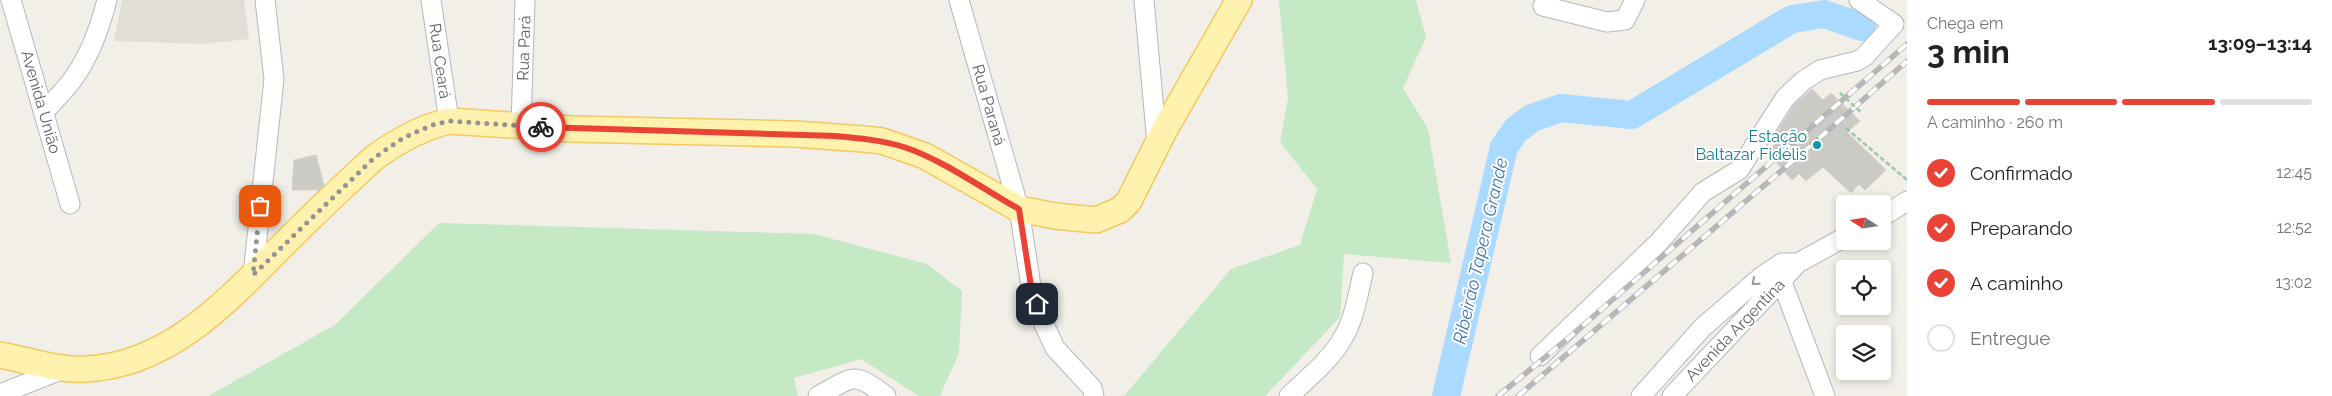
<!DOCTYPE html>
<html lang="pt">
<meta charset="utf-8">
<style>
:root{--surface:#fff;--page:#f6f6f6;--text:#222;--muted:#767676;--line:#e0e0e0;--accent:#ea4335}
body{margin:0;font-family:Raleway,sans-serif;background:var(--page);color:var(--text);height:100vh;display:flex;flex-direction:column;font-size:19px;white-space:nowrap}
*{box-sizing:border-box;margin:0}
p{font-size:16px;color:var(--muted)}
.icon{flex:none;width:28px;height:28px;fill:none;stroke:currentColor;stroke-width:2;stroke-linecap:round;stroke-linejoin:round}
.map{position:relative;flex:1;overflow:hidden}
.side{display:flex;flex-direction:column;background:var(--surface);width:425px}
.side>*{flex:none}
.needle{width:32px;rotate:282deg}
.controls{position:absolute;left:1836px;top:195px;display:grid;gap:10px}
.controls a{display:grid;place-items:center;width:55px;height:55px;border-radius:5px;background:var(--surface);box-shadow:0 2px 8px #0003;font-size:25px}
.pin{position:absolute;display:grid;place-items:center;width:42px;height:42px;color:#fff;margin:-21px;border-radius:10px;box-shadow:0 2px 8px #0006}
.courier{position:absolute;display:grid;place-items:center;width:50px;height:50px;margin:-25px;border:4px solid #ea4335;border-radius:50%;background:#fff;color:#222;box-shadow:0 1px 6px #0007}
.head em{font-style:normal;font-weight:700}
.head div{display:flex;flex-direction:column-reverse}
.head{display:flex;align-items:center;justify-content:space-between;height:85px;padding:0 20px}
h1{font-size:32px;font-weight:700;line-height:38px}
.bar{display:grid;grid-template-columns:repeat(4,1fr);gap:8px 5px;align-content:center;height:60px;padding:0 20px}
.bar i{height:6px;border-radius:4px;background:var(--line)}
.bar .selected{background:var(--accent)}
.bar p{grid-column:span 4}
ol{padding:0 20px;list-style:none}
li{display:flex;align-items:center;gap:15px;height:55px}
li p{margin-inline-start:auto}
li .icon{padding:5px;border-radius:50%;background:var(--accent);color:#fff;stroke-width:4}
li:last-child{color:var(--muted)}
li i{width:28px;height:28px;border:2px solid var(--line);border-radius:50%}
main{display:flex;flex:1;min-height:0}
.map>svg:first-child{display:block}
.education{fill:#e1ded6}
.green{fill:#c5e8c5}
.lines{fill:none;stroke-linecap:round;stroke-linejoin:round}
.river{stroke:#aadaff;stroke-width:28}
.building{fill:#cccac5;stroke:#d6d1c6}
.minor-casing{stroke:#b5b8bc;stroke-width:21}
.major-casing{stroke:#f2c960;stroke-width:28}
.path{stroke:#9cc7a9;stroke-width:2.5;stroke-dasharray:5 2.5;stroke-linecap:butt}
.minor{stroke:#fff;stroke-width:19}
.major{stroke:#fff2af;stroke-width:25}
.rail-casing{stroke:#b6b7b8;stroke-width:5.5}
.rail{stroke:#fff;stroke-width:4;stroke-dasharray:11;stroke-linecap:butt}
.path-bridge{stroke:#9cc7a9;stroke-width:2.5;stroke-dasharray:5 2.5;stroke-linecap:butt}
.oneway{stroke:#979a9d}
.done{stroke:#929495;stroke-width:5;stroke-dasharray:0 9}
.route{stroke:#ea4335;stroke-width:6}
.culture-dot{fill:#0f9aa8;stroke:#fff;stroke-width:2}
.labels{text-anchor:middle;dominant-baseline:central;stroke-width:4;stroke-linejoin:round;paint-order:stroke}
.street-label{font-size:16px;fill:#5f6368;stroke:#fff}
.culture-label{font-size:16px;fill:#0d838f;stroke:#fff;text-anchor:end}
.water-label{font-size:18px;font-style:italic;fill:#4174aa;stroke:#fff}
</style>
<main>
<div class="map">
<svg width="1907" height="396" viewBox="0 0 1907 396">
<rect width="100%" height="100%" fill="#f1efe8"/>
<!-- education -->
<path class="education" d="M122 0H244L249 39 203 44 114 41Z"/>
<!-- green -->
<path class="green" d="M1279 0H1416L1426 37 1403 88 1428 129 1451 263 1344 254 1340 317 1265 396H1124L1231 269 1300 245 1317 189 1280 142 1288 98Z
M439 223 814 234 927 264 962 291 959 353 940 396H919L861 359 794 378 798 396H208L335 325Z"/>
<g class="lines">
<!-- river -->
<path class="river" d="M1446 396 1504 147 1516 130 1532 118 1561 108 1632 115 1792 19 1824 14 1862 27"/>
</g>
<!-- building -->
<path class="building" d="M1812 89 1823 100 1831 93 1860 121 1847 132 1886 170 1865 190 1859 184 1851 193 1823 167 1806 181 1799 174 1792 180 1767 152 1776 143 1773 138 1794 105Z
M316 155 324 185 319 190H292L294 160Z"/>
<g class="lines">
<defs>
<path id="minor" d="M11 0 70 204
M431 0 449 121
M959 0 1019 209 1031 286 1043 322 1055 348 1092 388 1094 396
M1144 0 1157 144
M1543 6 1607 22 1625 20 1635 0
M44 112C54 100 67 89 75 76 91 53 100 27 107 0
M521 126 525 0
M1882 217 1907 201
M253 275 274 79 265 0
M1782 282 1825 396
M1540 356 1659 242 1703 192 1739 170 1785 98 1803 81 1820 70 1857 61 1864 57 1894 24 1859 0
M0 394 66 368
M818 396C854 377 852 370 886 396
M1289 396C1308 378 1332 359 1344 336 1355 317 1358 294 1363 273
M1641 396 1703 327 1761 277 1782 263H1798
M1672 396 1798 263 1845 237"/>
<path id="major" d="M0 355C28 360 58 371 86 369 175 365 235 292 294 234 320 208 347 183 374 158 397 141 420 128 449 121L572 129 794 134 864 139 882 141 925 156 1019 209 1055 216 1096 220 1120 210 1129 201 1165 129 1239 0"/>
</defs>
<!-- minor casing -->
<use href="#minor" class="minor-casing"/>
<!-- major casing -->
<use href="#major" class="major-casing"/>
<!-- path -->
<path class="path" d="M1846 128 1907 180"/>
<!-- minor -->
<use href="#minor" class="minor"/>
<!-- major -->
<use href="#major" class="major"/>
<defs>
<path id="rail" d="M1498 396 1565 341 1907 44
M1518 396 1815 142 1907 61"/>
</defs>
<!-- rail casing -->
<use href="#rail" class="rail-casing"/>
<!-- rail -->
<use href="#rail" class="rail"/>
<!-- path-bridge -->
<path class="path-bridge" d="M1840 93 1862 113"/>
</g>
<!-- one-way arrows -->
<defs><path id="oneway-chevron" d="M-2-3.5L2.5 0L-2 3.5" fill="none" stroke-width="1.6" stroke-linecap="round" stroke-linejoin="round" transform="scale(1.25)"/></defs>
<use class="oneway" href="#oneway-chevron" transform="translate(1755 282) rotate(139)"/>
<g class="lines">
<!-- done -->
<path class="done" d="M260 206 253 275 374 158 403 138 432 125 449 121 541 127"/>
<!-- route -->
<path class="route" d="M541 127 835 136C858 138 881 140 904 147 943 160 983 189 1019 209L1031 286 1037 304"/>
</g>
<!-- markers -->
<circle class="culture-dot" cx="1817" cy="145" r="5"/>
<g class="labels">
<!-- street labels -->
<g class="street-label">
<text transform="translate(524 48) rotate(-88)">Rua Pará</text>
<text transform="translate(440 61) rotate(82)">Rua Ceará</text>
<text transform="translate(41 102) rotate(74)">Avenida União</text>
<text transform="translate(989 105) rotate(74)">Rua Paraná</text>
<text transform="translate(1735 330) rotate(-46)">Avenida Argentina</text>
</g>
<!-- culture labels -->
<g class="culture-label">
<text x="1807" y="136">Estação<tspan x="1807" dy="18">Baltazar Fidélis</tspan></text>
</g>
<!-- water labels -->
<g class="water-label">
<text transform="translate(1480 251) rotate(-77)">Ribeirão Tapera Grande</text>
</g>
</g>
</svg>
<div class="controls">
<a><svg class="needle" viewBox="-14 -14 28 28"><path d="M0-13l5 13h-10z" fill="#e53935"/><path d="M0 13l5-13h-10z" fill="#767676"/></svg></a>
<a><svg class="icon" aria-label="locate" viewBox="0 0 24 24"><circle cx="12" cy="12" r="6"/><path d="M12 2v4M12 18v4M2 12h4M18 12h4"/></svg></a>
<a><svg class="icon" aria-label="layers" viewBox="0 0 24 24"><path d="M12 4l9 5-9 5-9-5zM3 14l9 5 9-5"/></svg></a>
</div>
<div class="pin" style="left:260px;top:206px;background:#ea580c"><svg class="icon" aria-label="bag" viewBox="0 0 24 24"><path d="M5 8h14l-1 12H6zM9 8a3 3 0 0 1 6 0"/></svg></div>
<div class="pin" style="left:1037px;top:304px;background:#1f2937"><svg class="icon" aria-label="home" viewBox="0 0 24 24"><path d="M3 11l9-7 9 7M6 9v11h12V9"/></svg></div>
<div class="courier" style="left:541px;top:127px"><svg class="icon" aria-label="bike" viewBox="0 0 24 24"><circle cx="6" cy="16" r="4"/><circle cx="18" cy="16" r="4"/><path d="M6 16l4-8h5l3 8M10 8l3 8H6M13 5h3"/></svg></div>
</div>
<section class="side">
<div class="head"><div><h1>3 min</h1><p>Chega em</p></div><em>13:09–13:14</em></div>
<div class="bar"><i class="selected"></i><i class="selected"></i><i class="selected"></i><i></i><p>A caminho · 260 m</p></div>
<ol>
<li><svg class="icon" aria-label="check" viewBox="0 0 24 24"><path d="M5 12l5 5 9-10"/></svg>Confirmado<p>12:45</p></li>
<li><svg class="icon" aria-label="check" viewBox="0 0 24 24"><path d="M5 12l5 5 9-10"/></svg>Preparando<p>12:52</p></li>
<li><svg class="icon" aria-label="check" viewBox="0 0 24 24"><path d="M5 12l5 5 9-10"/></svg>A caminho<p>13:02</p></li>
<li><i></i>Entregue</li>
</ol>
</section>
</main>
